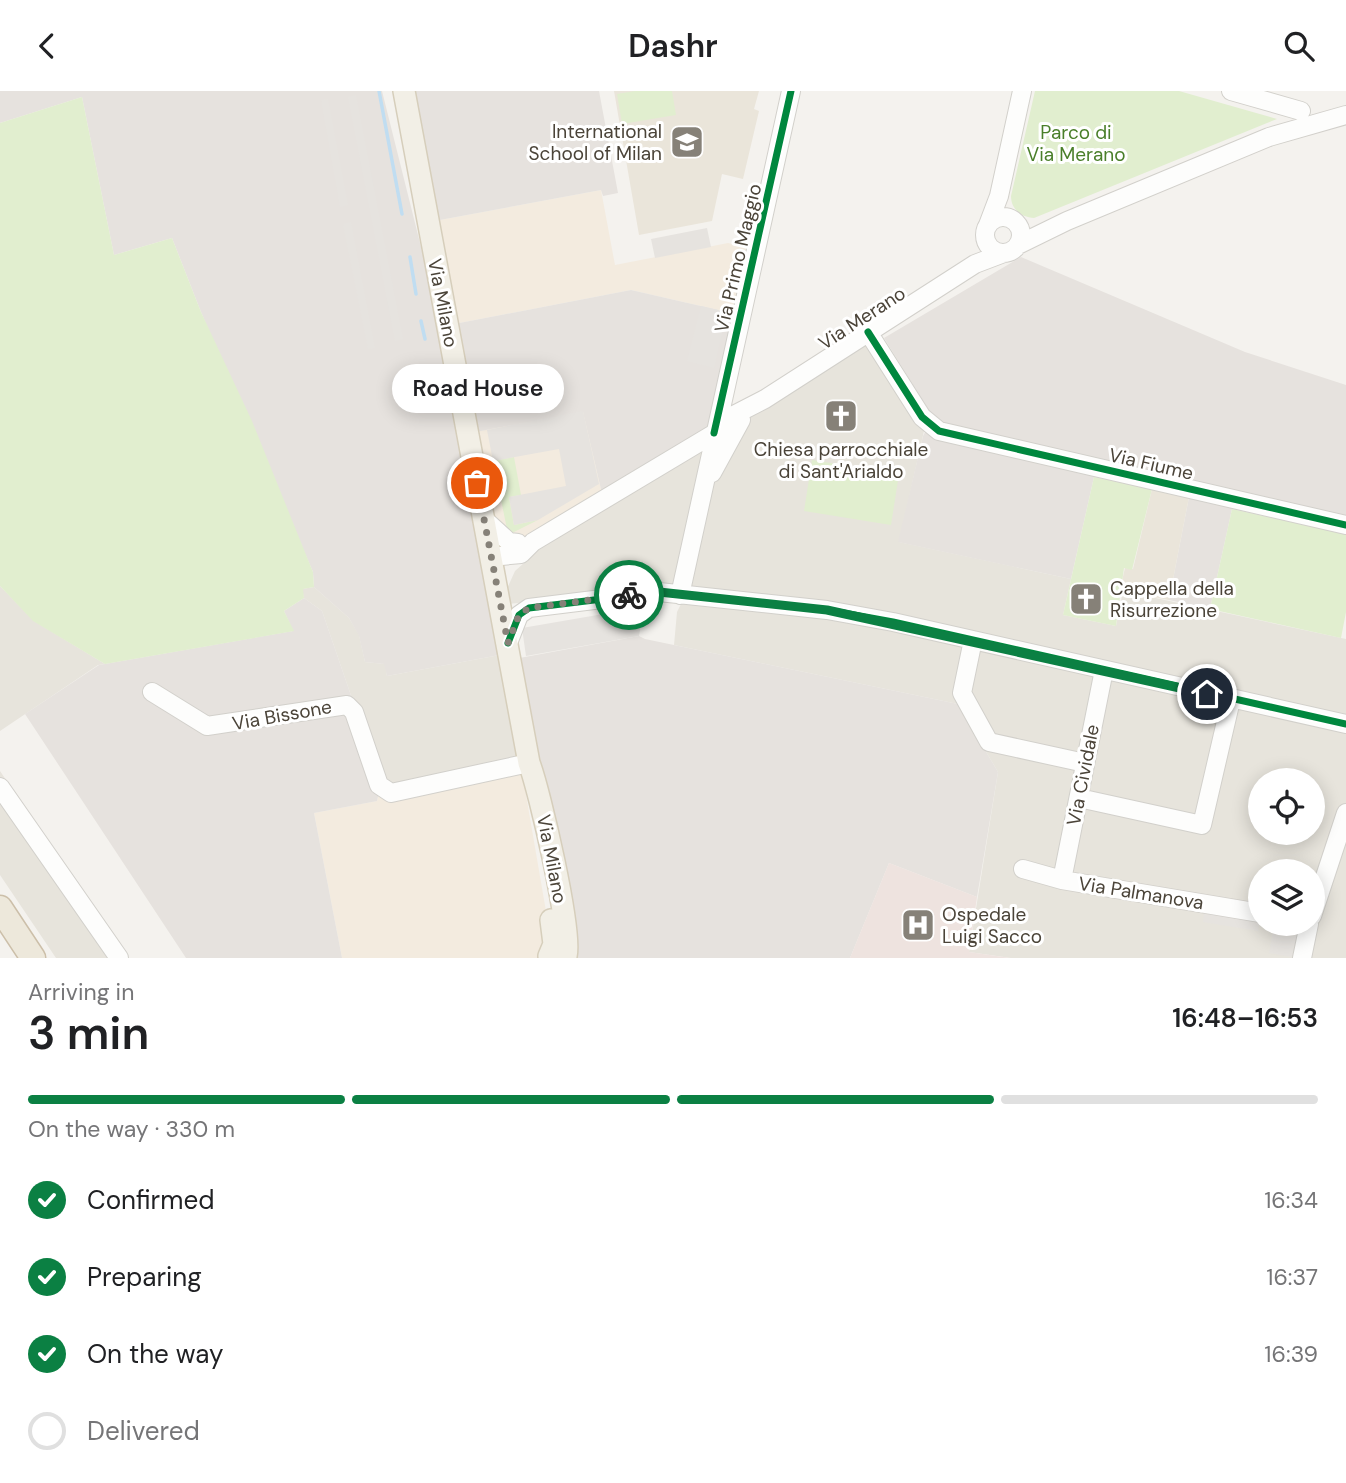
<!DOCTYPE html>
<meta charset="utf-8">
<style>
:root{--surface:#fff;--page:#f6f6f6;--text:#202124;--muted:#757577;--line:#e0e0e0;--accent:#0b8043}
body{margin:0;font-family:"DM Sans",sans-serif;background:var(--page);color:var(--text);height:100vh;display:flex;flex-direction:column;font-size:26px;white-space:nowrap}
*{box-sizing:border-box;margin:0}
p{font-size:23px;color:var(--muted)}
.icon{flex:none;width:38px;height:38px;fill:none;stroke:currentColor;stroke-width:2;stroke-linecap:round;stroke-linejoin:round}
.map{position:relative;height:867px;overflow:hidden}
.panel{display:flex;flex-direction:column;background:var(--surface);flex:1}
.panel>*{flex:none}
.fabs{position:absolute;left:1248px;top:677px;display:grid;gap:14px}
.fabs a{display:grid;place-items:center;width:77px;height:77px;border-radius:50%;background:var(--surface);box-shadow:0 4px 18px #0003;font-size:35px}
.pin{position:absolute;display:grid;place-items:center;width:60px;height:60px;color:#fff;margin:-30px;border:4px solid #fff;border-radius:50%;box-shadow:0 2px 7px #0007}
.courier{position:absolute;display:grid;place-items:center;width:70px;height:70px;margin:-35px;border:5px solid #0b8043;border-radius:50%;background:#fff;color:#222;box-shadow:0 2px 9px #0007}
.bubble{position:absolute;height:49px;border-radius:24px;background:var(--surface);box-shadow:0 4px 18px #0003;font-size:23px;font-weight:600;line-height:49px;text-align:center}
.overview em{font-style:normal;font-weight:600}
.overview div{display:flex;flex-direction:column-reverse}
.overview{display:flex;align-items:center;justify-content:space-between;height:119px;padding:0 28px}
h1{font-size:46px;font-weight:600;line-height:52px}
.bar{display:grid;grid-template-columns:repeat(4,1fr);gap:10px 7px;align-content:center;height:84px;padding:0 28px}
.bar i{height:9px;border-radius:5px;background:var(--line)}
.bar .on{background:var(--accent)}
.bar p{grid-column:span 4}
ol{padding:0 28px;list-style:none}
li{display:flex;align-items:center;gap:21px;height:77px}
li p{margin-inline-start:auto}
li .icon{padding:7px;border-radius:50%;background:var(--accent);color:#fff;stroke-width:4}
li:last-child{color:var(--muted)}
li i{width:38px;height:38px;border:4px solid var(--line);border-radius:50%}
header{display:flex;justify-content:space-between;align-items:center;height:91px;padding:0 28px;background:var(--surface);font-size:32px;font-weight:600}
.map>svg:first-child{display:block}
.residential{fill:#e7e4dc;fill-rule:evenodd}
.commercial{fill:#f3ebdf}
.industrial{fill:#e6e2de}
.education{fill:#eae5da}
.medical{fill:#eee3df}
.green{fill:#e1eecf}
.parking{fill:#e6e3df}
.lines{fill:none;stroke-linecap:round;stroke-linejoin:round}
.stream{stroke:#c0ddf1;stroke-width:3.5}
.minor-casing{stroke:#d2d0cb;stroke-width:20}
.major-casing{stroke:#d6cebb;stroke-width:24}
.highway-casing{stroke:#ccbfa9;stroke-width:27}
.minor{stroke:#fdfdfc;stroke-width:18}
.major{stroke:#f2efe6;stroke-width:21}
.highway{stroke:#ede8db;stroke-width:24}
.cycleway-casing{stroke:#fff;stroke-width:11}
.cycleway{stroke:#00873e;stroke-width:7}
.done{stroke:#868178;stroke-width:7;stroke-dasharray:0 12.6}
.route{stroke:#0b8043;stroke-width:9}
.labels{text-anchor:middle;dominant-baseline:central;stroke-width:6;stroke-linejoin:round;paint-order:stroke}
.poi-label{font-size:19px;fill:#4b4439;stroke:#fff;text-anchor:start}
.park-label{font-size:19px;fill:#4a7f2a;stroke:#fff}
.street-label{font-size:19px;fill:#4b4439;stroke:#fff}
</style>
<header><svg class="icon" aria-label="back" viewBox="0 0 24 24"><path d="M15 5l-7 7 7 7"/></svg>Dashr<svg class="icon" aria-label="search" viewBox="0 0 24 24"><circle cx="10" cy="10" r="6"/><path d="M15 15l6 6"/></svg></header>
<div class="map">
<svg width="1346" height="867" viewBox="0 0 1346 867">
<rect width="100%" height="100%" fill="#f4f2ee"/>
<!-- residential -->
<path class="residential" d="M869 240 926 331 899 451 1071 488 1063 524 1116 535 1123 500 1346 548V867H1011L969 861 998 681 958 613 674 554 677 521 686 503 661 497 507 513 505 502 515 480 543 455 719 330ZM1260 690H1312V742H1260ZM1260 780H1312V833H1260Z
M0 495 34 530 105 573 98 574 0 640Z
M314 496 349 527 359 544 365 571 385 573 387 585 505 563 526 670 393 701 381 692 322 520 304 507 302 498Z
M0 680 126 867H56L0 784Z"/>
<!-- commercial -->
<path class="commercial" d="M601 99 615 174 728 152 754 158 740 224 631 199 449 234 429 131Z
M583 320 603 407 519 451 485 427 470 342Z
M526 674 525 698 554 867H342L314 722 377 710 380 698Z"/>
<!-- industrial -->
<path class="industrial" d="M0 0H382L455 292 505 563 387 585 384 573 365 571 359 545 349 527 314 496 313 481 201 221 172 147 114 164 82 6 0 32Z
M405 0H599L618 102 603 105 601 99 429 131Z
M1021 166 1245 261 1346 294V443L1232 418 1210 518 1169 509 1189 406 1094 386 1071 488 898 451 923 345 933 326 884 247Z
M631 199 740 224 713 340 603 407 583 321 470 342 449 234Z
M304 507 322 520 381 692 377 710 314 722 342 867H186L25 623 99 574 293 540 284 520Z
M639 545 645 548 958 613 998 681 977 806 889 772 850 867H578L514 568Z"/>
<!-- education -->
<path class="education" d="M614 0H759L754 18 759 20 743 88 722 83 712 130 639 144Z
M1152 398 1189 406 1169 509 1123 500 1124 494H1121L1125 477 1133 478Z"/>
<!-- medical -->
<path class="medical" d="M889 772 977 806 969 861 1010 867H850Z"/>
<!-- green -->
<path class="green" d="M635 0H672L676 24 622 33 617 3Z
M1035 0H1179L1277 28 1034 127C1022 126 1011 119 1011 105Z
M82 6 114 164 172 147 201 221 252 330 313 481 314 496 303 498 304 507 284 520 294 540 105 573 33 530 0 495V32Z
M514 366 521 404 509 406 514 434 538 429 512 442 507 438 493 370Z
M812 369 899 383 891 434 804 420Z
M1094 386 1152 398 1132 479 1124 477 1116 535 1063 524Z
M1232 418 1346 443V521L1341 547 1210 518Z"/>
<!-- parking -->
<path class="parking" d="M356 4 403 248 395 250 348 6Z
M328 8 348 114 340 116 321 9Z
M351 131 375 257 368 258 343 133Z
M707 137 711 156 655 167 651 148Z
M701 215 727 221 714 277 687 270Z
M583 320 599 393 538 429 514 434 509 406 566 395 559 358 493 370 487 339Z
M644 516 639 545 526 565 522 537Z
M1204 820 1260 829 1258 840 1203 831Z
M1274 834 1299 839 1292 866 1269 862Z"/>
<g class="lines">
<!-- stream -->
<path class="stream" d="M379 0 402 123
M410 166 416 203
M421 230 425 248"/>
<defs>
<path id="minor" d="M1231 0 1301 20
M985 144a18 18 0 1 1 36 0a18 18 0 1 1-36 0Z
M988 134 999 105 1022 0
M1018 154 1067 130 1269 46 1346 24
M868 241 922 326 939 340 1346 434
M714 342 732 325 765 308 975 173 1004 162
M712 382 741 329
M484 428 509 451 518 452
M491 466 521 463 533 451 720 339
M680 504 791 0
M973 549 962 602 989 651 1085 672
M508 552 519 524 529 517 659 501 827 519 893 531 1346 633
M152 601 207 635 347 614 354 621 379 694 391 702 529 672
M0 696 119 867
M1079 707 1202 734 1231 609
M1023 778 1062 789 1260 822
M1062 789 1104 579
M1312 825 1346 722
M1302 867 1309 833"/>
<path id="major" d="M404 0 529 672C539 697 573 844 566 865
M549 865 554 853 551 829"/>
<path id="highway" d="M0 817 33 867"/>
</defs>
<!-- minor casing -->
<use href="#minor" class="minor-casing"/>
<!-- major casing -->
<use href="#major" class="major-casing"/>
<!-- highway casing -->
<use href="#highway" class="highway-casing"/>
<!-- minor -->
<use href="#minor" class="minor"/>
<!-- major -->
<use href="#major" class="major"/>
<!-- highway -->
<use href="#highway" class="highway"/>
<defs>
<path id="cycleway" d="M868 241 922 326 939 340 1346 434
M714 342 791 0
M508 552 519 524 529 517 659 501 827 519 893 531 1346 633"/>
</defs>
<!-- cycleway casing -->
<use href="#cycleway" class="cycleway-casing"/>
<!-- cycleway -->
<use href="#cycleway" class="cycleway"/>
</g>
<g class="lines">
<!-- done -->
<path class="done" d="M477 392 508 552 519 524 529 517 629 504"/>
<!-- route -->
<path class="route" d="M629 504 659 501 827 519 1207 603"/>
</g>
<!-- icons -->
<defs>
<symbol id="school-square" viewBox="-11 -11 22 22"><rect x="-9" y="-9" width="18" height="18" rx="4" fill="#868178" stroke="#fff"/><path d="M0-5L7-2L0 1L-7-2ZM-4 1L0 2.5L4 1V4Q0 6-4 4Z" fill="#fff"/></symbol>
<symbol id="church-square" viewBox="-11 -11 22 22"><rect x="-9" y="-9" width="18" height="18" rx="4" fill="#868178" stroke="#fff"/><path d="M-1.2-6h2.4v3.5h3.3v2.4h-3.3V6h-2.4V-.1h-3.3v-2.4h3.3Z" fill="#fff"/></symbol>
<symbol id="hospital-square" viewBox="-11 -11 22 22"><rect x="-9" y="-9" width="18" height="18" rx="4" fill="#868178" stroke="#fff"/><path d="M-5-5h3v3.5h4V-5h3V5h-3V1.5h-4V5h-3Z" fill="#fff"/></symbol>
</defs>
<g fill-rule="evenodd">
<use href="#school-square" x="668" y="32" width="38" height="38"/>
<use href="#church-square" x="822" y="306" width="38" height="38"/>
<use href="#church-square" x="1067" y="489" width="38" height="38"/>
<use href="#hospital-square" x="899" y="815" width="38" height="38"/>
</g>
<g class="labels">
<!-- poi labels -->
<g class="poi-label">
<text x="662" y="40" text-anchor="end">International<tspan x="662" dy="22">School of Milan</tspan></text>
<text x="841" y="358" text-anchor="middle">Chiesa parrocchiale<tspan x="841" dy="22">di Sant'Arialdo</tspan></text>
<text x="1110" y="497">Cappella della<tspan x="1110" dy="22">Risurrezione</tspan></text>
<text x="942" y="823">Ospedale<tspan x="942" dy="22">Luigi Sacco</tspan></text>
</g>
<!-- park labels -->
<g class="park-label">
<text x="1076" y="41">Parco di<tspan x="1076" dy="22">Via Merano</tspan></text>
</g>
<!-- street labels -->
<g class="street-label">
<text transform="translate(738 167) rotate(-77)">Via Primo Maggio</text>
<text transform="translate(443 212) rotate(79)">Via Milano</text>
<text transform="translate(862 227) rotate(-33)">Via Merano</text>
<text transform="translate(1151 373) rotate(13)">Via Fiume</text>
<text transform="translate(282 624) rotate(-10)">Via Bissone</text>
<text transform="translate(1083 684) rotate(-79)">Via Cividale</text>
<text transform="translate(552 768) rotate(79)">Via Milano</text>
<text transform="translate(1141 802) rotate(9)">Via Palmanova</text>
</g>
</g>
</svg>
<div class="fabs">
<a><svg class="icon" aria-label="locate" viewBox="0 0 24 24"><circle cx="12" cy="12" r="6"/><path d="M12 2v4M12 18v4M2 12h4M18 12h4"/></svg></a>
<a><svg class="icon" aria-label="layers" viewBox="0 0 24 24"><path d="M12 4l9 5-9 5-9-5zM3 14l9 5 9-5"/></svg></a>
</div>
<div class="pin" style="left:477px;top:392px;background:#ea580c"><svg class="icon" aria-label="bag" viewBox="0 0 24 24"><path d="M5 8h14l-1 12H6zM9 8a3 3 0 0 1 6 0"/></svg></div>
<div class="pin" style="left:1207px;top:603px;background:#1f2937"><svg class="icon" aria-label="home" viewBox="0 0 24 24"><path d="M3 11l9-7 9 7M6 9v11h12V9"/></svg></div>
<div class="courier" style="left:629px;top:504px"><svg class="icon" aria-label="bike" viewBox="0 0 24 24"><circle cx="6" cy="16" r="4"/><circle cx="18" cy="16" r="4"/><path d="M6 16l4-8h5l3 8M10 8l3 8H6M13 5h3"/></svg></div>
<div class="bubble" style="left:392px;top:273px;width:172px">Road House</div>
</div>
<section class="panel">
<div class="overview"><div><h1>3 min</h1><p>Arriving in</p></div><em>16:48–16:53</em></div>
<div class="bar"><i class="on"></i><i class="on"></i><i class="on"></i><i></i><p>On the way · 330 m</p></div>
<ol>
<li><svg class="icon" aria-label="check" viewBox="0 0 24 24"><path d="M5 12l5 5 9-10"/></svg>Confirmed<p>16:34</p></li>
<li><svg class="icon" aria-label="check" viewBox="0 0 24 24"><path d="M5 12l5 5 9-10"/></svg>Preparing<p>16:37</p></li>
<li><svg class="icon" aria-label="check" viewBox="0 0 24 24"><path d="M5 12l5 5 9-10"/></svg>On the way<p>16:39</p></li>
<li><i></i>Delivered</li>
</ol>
</section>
